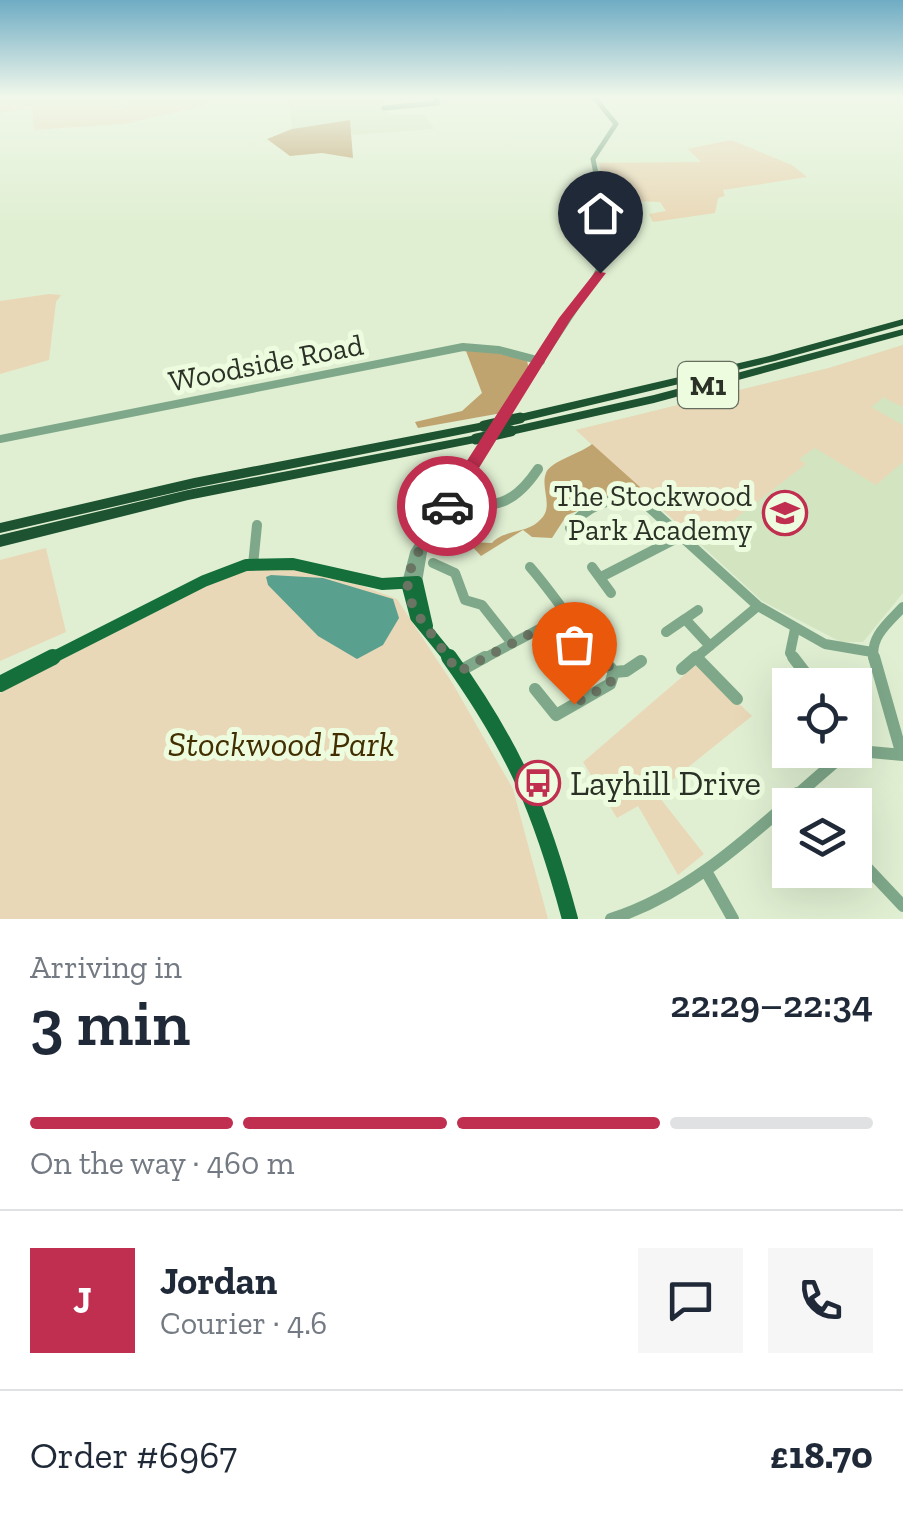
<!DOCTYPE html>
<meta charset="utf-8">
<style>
:root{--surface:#fff;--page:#f6f6f7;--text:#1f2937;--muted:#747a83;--line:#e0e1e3;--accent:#c02f50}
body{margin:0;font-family:"Zilla Slab",serif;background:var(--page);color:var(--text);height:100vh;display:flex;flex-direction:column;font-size:38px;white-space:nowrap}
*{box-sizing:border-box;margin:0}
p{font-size:32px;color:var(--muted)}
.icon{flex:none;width:55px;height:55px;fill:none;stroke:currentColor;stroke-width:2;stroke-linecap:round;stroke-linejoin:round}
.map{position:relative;height:919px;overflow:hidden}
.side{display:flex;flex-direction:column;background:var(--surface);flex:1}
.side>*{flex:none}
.tools{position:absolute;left:772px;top:668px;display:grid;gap:20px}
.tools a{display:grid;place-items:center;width:100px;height:100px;border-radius:0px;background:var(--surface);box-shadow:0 10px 40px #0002;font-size:50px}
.pin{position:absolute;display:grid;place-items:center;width:85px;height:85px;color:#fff;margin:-102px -42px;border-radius:50% 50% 50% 0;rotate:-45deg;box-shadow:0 0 10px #0007}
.pin .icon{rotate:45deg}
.courier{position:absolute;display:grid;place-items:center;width:100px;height:100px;margin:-50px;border:8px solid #c02f50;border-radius:50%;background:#fff;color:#222;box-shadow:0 2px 12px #0007}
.overview em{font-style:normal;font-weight:600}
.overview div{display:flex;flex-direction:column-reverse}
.overview{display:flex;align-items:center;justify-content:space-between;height:170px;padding:0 30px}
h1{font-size:65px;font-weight:600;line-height:75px}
.bar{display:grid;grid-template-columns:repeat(4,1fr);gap:15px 10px;align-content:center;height:120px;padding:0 30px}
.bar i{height:12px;border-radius:8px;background:var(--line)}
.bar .selected{background:var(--accent)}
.bar p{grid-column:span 4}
.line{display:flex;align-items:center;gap:25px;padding:0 30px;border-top:2px solid var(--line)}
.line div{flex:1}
.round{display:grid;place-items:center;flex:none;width:105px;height:105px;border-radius:0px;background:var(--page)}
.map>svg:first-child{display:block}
.built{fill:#d2e4c0}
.green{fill:#e9d8b7}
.forest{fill:#c0a470}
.water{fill:#5aa08f}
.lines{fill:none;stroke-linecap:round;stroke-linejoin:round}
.minor-far4{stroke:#7fa88a;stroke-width:5}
.minor-far3{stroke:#7fa88a;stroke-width:6}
.minor-far2{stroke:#7fa88a;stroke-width:8}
.minor-far1{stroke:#7fa88a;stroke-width:10}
.minor{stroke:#7fa88a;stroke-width:12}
.major-far1{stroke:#146f3b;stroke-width:12}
.major{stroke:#146f3b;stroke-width:16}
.highway{fill:#1d5331;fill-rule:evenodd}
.highway-bridge{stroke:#1d5331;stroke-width:11}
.route{fill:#c02f50}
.done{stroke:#6a7462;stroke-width:10;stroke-dasharray:0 18}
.labels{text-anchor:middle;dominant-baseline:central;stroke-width:10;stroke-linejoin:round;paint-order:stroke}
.shield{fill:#edfcdf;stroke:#656e5e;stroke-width:2.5}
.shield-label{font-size:28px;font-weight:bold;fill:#2b3126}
.street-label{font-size:30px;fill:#2b3126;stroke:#edfcdf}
.poi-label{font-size:30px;fill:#2b3126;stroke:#edfcdf;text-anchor:end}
.near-park-label{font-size:35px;font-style:italic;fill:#422e01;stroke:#edfcdf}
.near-poi-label{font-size:35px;fill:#2b3126;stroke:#edfcdf;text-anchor:start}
</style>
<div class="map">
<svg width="903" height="919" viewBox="0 0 903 919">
<rect width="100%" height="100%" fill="#e0efd2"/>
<!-- built -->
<path class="built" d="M378 96 389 115H425L434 129 352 135 349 120 292 129 288 97Z
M903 345V593L863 642H841L762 601 576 430 829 368Z"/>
<!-- green -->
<path class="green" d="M0 96H72L69 103 86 100 84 96H117L112 98 122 110C140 92 186 89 208 105L124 124 35 130 31 108 0 113Z
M731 140 792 165 807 177 723 190 725 196 718 198 715 213 653 222 649 214 666 211 660 202 608 200 599 163 701 162 688 149Z
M49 294 61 295 56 302 49 360 0 374V301Z
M903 345V407L866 389 883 398 871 407 903 425V462L876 485 815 448 799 459 806 464 718 532 710 526 694 539 576 430 829 368Z
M46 548 66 632 0 661V560Z
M250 567 320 570 397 599 453 684 513 789 548 919H0V693L157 608Z
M697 664 752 716 656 793 704 854 678 875 638 806 617 818 583 762Z"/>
<!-- forest -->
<path class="forest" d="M350 120 353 158 322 153 290 156 267 139 292 129Z
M466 351H487L527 360 529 371 502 413 418 428 415 422 462 411 482 393Z
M592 444 640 487 567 515 552 538 532 537 523 530 481 556 468 542 492 543C504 529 528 534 541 519 554 506 540 488 546 473 550 461 582 453 592 444Z"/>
<!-- water -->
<path class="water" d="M271 575 323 578 393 599 399 618 383 645 357 659 318 636 268 585 266 577Z"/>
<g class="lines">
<!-- minor-far4 -->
<path class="minor-far4" d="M593 96 616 124 593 159 599 188
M384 108 438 103 435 96"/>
<!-- minor-far3 -->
<path class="minor-far3" d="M575 306C613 256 610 246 598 186"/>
<!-- minor-far2 -->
<path class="minor-far2" d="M0 439 463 347 499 350 541 361
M475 460 577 304"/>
<!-- minor-far1 -->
<path class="minor-far1" d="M452 499C493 511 514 505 538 469
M570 528C585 506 614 495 640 499L758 606 825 644 872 652
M433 563 455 573 465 600 482 605 511 642
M253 565 257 525
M530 567C557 598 575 629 603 660
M592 567 611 593
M601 577 681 536
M417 582 423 546
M407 583 415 553 476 458
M685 619 698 610
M795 629 790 653 795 660
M666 632 685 619 710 646
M481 660 564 616
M693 660 758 606
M874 660C869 637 889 622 903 607"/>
<!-- minor -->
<path class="minor" d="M793 657 806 674
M874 657 902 755
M697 658 737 699
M682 669 696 657
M458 672 485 657
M614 672 626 671 641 661
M535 689 556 715 610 684 614 672 601 657
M797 793 809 805
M855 855 903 906
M706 871 733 919
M611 919C702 890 769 817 841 757L870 752 903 755"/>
<!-- major-far1 -->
<path class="major-far1" d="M407 583 416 617 451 660
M48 660 204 581 246 565 293 564 382 584 417 582 427 626"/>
<!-- major -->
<path class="major" d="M449 657C515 749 541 811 570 919
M0 684 53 657"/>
<!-- highway -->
<path class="highway" d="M903 319V325L775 361 520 422 514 418 520 414 769 356Z
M903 329V335L654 403 511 435 505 431 511 427 654 395Z
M484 422 490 426 488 429 194 488 0 533V523L194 478Z
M476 435 482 439 480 442 188 500 0 547V535L188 490Z"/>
<!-- highway-bridge -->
<path class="highway-bridge" d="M484 426 520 418
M476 439 511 431"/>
</g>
<!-- sky -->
<linearGradient id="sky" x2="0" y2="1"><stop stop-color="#6facc4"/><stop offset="0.43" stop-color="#f1f8eb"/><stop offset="1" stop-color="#f1f8eb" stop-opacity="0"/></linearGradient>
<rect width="903" height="225" fill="url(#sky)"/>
<!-- route -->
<path class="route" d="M596 271 606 273 571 319 453 510H441V501L559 318Z"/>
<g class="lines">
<!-- done -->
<path class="done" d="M447 506C386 598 401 587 458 672L564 616 614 672 610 684 574 704"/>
</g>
<!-- icons -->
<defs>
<symbol id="school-ring" viewBox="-11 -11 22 22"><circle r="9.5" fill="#edfcdf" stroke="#c02f50" stroke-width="1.5"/><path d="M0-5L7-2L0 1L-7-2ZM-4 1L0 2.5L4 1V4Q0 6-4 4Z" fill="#c02f50"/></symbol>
<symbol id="bus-ring" viewBox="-11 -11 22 22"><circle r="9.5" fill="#edfcdf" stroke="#c02f50" stroke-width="1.5"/><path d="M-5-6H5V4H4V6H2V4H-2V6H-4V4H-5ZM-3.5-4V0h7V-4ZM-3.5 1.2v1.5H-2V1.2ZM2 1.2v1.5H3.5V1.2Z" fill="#c02f50"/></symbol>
</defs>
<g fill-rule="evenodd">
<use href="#school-ring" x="760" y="488" width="50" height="50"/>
<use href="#bus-ring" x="513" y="758" width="50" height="50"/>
</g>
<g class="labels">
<!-- shield labels -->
<rect class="shield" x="678" y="362" width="60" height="46" rx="8"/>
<g class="shield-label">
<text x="708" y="385">M1</text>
</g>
<!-- street labels -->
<g class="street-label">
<text transform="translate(266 363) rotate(-11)">Woodside Road</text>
</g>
<!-- poi labels -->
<g class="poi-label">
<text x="752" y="496">The Stockwood<tspan x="752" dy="34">Park Academy</tspan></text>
</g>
<!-- near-park labels -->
<g class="near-park-label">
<text x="281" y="744">Stockwood Park</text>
</g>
<!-- near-poi labels -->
<g class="near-poi-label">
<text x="570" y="783">Layhill Drive</text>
</g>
</g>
</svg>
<div class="tools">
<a><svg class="icon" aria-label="locate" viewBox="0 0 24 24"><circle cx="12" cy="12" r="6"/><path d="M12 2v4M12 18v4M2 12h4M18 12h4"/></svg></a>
<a><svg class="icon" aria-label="layers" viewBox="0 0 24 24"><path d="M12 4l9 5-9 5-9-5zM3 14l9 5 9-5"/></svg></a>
</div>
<div class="pin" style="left:574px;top:704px;background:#ea580c"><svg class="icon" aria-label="bag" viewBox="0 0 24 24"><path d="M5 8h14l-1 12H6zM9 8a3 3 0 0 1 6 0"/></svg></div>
<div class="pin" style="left:600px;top:273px;background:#1f2937"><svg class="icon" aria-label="home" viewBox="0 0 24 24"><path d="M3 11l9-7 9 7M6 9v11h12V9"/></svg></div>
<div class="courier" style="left:447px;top:506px"><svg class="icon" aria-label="car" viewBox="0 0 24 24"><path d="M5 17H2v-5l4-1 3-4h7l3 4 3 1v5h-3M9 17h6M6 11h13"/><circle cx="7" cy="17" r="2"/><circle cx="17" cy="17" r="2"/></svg></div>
</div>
<section class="side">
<div class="overview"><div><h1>3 min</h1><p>Arriving in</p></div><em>22:29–22:34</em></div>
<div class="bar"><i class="selected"></i><i class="selected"></i><i class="selected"></i><i></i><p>On the way · 460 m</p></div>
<div class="line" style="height:180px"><b class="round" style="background:var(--accent);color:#fff">J</b><div><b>Jordan</b><p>Courier · 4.6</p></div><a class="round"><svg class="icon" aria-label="chat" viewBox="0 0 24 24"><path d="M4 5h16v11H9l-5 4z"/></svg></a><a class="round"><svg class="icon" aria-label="phone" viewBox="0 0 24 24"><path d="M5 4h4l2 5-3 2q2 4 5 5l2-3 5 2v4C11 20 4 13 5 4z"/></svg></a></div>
<div class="line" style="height:130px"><div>Order #6967</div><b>£18.70</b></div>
</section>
